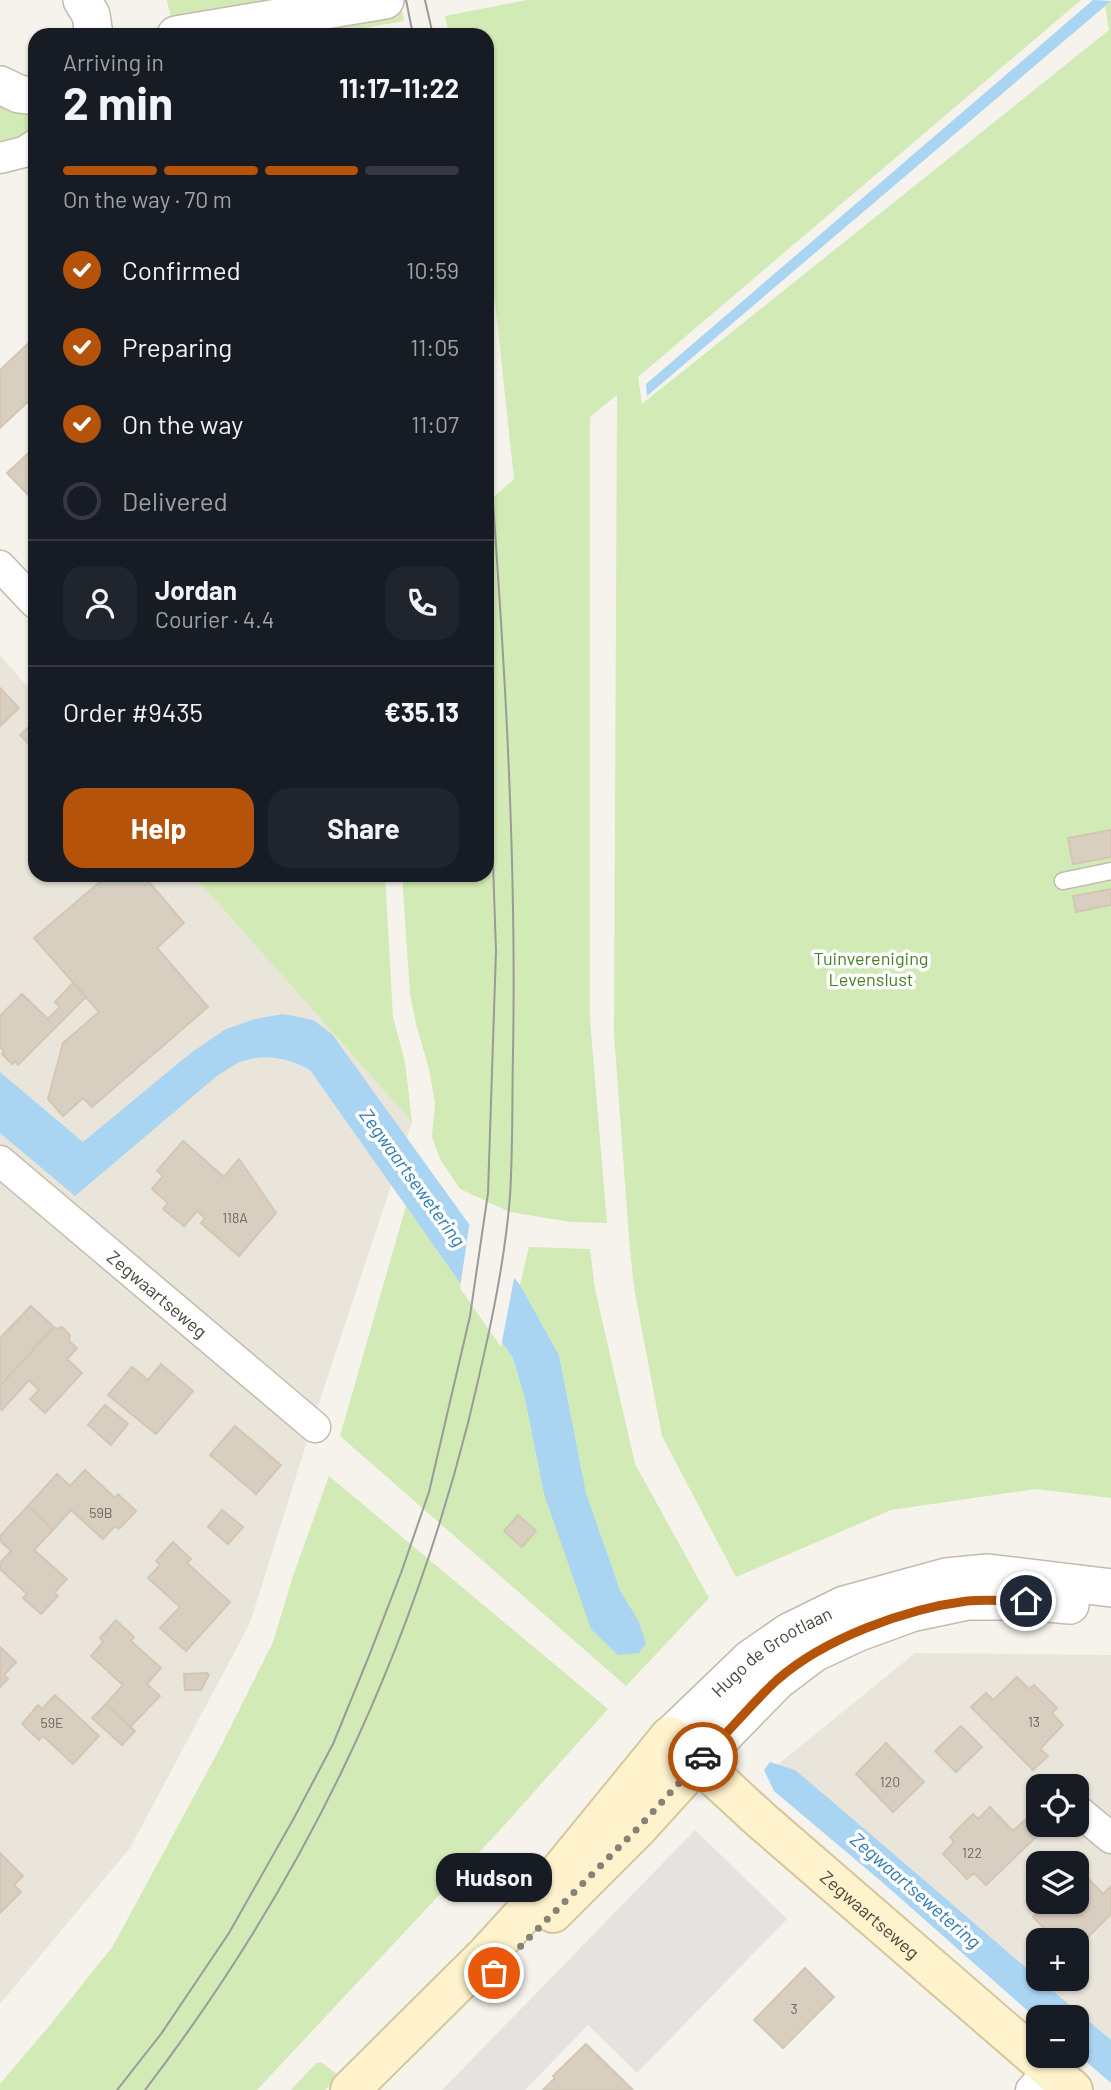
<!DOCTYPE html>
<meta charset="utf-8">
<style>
:root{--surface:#171b24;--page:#20242c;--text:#f1f3f6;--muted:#9ea1a6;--line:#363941;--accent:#b45309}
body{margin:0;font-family:Barlow,sans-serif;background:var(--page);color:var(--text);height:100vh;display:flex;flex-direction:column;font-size:26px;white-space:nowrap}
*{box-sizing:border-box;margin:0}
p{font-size:23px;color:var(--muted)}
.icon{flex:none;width:38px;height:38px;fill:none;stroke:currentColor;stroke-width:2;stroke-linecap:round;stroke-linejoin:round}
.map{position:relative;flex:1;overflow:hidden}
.sheet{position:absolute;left:28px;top:28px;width:466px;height:854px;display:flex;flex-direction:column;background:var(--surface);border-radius:21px;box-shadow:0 2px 5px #0004}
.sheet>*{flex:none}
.tools{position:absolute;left:1026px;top:1774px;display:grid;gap:14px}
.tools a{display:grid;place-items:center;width:63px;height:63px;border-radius:14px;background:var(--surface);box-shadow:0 2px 5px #0004;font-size:35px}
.pin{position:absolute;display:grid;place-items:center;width:60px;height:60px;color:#fff;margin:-30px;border:4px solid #fff;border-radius:50%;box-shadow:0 2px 7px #0007}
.courier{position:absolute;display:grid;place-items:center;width:70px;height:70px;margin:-35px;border:5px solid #b45309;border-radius:50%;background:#fff;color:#222;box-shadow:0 2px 9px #0007}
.bubble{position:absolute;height:49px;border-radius:21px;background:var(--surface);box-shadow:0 2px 5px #0004;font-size:23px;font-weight:700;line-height:49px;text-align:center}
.summary em{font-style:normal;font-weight:700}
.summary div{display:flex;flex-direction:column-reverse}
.summary{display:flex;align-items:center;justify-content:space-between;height:119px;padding:0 35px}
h1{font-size:46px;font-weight:700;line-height:52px}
.bar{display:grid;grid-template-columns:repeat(4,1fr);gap:10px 7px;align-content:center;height:84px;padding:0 35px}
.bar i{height:9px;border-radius:5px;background:var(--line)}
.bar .on{background:var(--accent)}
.bar p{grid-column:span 4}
.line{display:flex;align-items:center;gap:18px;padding:0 35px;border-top:2px solid var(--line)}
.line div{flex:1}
.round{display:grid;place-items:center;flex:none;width:74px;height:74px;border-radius:21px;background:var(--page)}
ol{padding:0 35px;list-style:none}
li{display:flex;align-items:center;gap:21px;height:77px}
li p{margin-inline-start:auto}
li .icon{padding:7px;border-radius:50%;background:var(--accent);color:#fff;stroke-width:4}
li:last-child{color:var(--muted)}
li i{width:38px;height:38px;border:4px solid var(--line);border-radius:50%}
.primary-button{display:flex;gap:14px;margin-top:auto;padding:14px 35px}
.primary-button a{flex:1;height:80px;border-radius:21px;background:var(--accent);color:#fff;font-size:28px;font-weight:700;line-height:80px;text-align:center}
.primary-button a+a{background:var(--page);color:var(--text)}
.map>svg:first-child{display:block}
.residential{fill:#eae5da;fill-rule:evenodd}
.green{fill:#d2eab5}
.parking{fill:#e5e3e0}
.water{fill:#a9d4f2}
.pier{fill:#f6f3ec}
.building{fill:#d8cfc1;stroke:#d3c7b4;stroke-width:2}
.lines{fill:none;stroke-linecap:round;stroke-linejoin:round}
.service-casing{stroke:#c2bbae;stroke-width:19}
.minor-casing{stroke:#c2bbae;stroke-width:33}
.tertiary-casing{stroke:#c2bbae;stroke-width:40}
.secondary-casing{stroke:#d6c79b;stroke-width:42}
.service{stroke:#fff;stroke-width:16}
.minor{stroke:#fff;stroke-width:30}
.tertiary{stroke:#fff;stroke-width:37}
.secondary{stroke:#fff3cd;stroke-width:38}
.tram{stroke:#9a9a9a;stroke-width:2}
.done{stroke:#878178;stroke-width:7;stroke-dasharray:0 12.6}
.route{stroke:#b45309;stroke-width:9}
.labels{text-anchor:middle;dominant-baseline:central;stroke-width:7;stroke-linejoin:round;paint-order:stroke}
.number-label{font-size:14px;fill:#6e675b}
.park-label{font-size:18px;fill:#4a7f2a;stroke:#fff}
.street-label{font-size:18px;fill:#4b4439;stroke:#fff}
.water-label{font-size:19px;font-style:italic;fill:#2e7ab2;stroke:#fff}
</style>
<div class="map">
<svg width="1111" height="2090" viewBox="0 0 1111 2090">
<rect width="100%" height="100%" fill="#f6f3ec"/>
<!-- residential -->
<path class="residential" d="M0 655 35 695V875H193L412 1122 320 1400 250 1623 130 1848 0 2004Z
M915 1653 1111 1655V2040L1038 1979H1076V1941H1038V1979L770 1771ZM1038 1787H1076V1825H1038ZM1038 1864H1076V1902H1038Z"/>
<!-- green -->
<path class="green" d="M167 0H298L172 24Z
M527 0H1081L638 377 642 404 1109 30 1105 6 1111 1V1498L1036 1489 891 1510 736 1577 662 1436 634 1288 629 1238 614 1034 617 395 590 417V1019L607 1223 570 1222 510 1212 460 1189 440 1159 432 1137 435 1103 429 1069 416 1024 410 994 402 875H486L487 503 514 479 487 227 486 35H449L445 16Z
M401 5 404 21 325 35H245Z
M0 102 30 112C36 134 17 139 0 144Z
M193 875H385L393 1017 405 1062 412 1122Z
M406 1206 513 1358 525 1399 544 1494 638 1620 620 1590 586 1493 559 1355 520 1285 529 1247 590 1249 595 1289 635 1464 709 1598 626 1686 340 1436Z
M329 1476 608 1709 500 1830 257 2090H0V2084L50 2025 113 1946 220 1748 273 1642 293 1576Z
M321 2062 339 2076 325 2090H291L316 2063Z"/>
<!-- parking -->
<path class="parking" d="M695 1830 787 1919 637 2073 588 2025 525 2090H442Z"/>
<!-- water -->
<path class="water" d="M1093 0 1111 1 647 396 646 384Z
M283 1014 313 1020 332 1034 466 1220 520 1285 559 1355 586 1493 620 1590 638 1620 646 1643 639 1653 618 1655 591 1629 544 1494 525 1399 513 1358 310 1070C290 1059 266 1053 243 1061 235 1063 226 1071 218 1075L75 1196 0 1133V1072L83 1142 192 1052 226 1029 255 1019Z
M770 1762 795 1770C901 1859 1005 1951 1111 2040V2083L1076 2053V2018H1038V2020L882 1882 774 1791 764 1770Z"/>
<!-- pier -->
<path class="pier" d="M470 1220 515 1273 501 1347 460 1288Z"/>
<!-- building -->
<path class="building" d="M35 337V395L0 428V370Z
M35 447V502L7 473Z
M0 688 19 708 0 726Z
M35 721V750L20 735Z
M1111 830V857L1073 864 1068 838Z
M108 875H143L184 923 157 948 208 1007 92 1107 83 1098 63 1116 48 1099 63 1043 99 1012 34 938Z
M1111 889V905L1076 912 1073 896Z
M73 983 86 997 18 1065 15 1061 12 1064 2 1054 4 1051 0 1047V1016L22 994 48 1019 60 1007 55 1002Z
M183 1141 224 1177 239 1159 276 1213 239 1256 201 1223 205 1218 197 1211 184 1226 163 1209 168 1203 152 1189 163 1176 157 1171Z
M31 1306 54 1327 0 1386V1338Z
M54 1327 57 1329 62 1327 70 1335 69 1341 77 1348 67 1359 82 1373 45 1413 30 1399 39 1390 29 1380 2 1410 0 1408V1386Z
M161 1364 193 1391 156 1434 108 1395 132 1367 148 1380Z
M105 1405 128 1424 111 1445 88 1425Z
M235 1426 281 1465 256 1494 210 1455Z
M85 1470 115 1498 118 1494 136 1511 119 1529 115 1526 103 1539 71 1510 53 1530 28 1506 57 1474 70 1486Z
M28 1506 53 1530 34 1550 67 1579 54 1593 58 1596 41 1614 23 1598 27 1594 0 1569V1563L11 1551 0 1541V1536Z
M222 1510 243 1527 228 1544 208 1527Z
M518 1515 536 1531 522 1547 504 1531Z
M173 1542 191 1559 187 1563 230 1602 186 1651 160 1628 180 1607 148 1578 160 1565 156 1561Z
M116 1620 134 1637 131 1641 161 1668 147 1684 160 1696 130 1727 106 1704 123 1685 91 1656 103 1642 100 1638Z
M0 1647 16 1662 4 1675 8 1679 0 1687Z
M207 1673 209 1675 201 1690H185L184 1674Z
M1017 1677 1029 1689 1034 1685 1057 1708 1052 1713 1063 1725 1040 1749 1048 1756 1033 1770 971 1707 986 1693 993 1700Z
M55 1695 99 1736 73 1764 43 1736 39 1740 22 1724 38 1705 42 1709Z
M106 1704 135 1731 122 1745 92 1718Z
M961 1726 982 1747 956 1772 935 1751Z
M886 1743 924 1782 893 1812 856 1774Z
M990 1807 1013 1831 1025 1820 1039 1834 986 1885 974 1873 967 1879 943 1854 954 1842 950 1837 973 1814 978 1819Z
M0 1853 23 1876 14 1885 21 1892 0 1913Z
M1080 1870 1103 1894 1111 1886V1914L1077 1948 1076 1941H1069L1064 1936 1056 1941 1033 1917 1044 1905 1042 1902H1076V1874Z
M805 1968 834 1997 783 2048 754 2020Z
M586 2044 633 2090H543L555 2078 553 2076Z"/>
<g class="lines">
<defs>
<path id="service" d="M1063 881 1111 871"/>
<g id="minor">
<path d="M0 158 24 152 35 145"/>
<path d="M0 566 35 603"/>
<path id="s1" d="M0 1161 315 1427"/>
<path d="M1076 1809 1111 1838"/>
<path d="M1031 2090 1050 2070"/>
</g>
<g id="tertiary">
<path d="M82 0 91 15 94 35"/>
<path d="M176 35 385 0"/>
<path d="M0 85 19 94 35 96"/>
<path id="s2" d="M670 1736 750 1659 789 1632 844 1605 946 1577 988 1573 1111 1588"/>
<path d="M697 1763 777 1681 814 1653 859 1632 911 1613 968 1601H1026L1070 1605"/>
</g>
<g id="secondary">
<path d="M553 1913 638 1828 697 1763"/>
<path id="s3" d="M350 2090 487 1954 537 1899 670 1736 761 1820 1073 2090"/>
</g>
</defs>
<!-- service casing -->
<use href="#service" class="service-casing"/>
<!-- minor casing -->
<use href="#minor" class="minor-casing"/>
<!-- tertiary casing -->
<use href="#tertiary" class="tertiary-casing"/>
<!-- secondary casing -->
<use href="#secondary" class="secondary-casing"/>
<!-- service -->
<use href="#service" class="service"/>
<!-- minor -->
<use href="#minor" class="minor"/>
<!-- tertiary -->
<use href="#tertiary" class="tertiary"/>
<!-- secondary -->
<use href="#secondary" class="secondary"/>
<!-- tram -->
<path class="tram" d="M406 0 413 35
M425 0 433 35
M117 2090 161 2034 229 1933 294 1818 333 1744 369 1656 401 1573 429 1492 470 1316 488 1193 496 951 486 659
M145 2090C300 1887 405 1670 468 1423 486 1348 504 1272 510 1196 513 1149 512 1101 513 1053 517 837 502 621 486 405"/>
</g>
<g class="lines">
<!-- done -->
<path class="done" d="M494 1973 638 1828 703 1757"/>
<!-- route -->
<path class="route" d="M703 1757C728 1733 752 1703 777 1680 825 1638 905 1609 967 1601 986 1599 1007 1601 1026 1601"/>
</g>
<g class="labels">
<!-- number labels -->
<g class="number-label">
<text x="235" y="1217">118A</text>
<text x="101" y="1512">59B</text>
<text x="1034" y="1721">13</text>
<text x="52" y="1722">59E</text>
<text x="890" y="1781">120</text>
<text x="972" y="1852">122</text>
<text x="794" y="2008">3</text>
</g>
<!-- park labels -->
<g class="park-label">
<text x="871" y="958">Tuinvereniging<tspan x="871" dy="21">Levenslust</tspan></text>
</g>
<!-- street labels -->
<g class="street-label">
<text stroke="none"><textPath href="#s1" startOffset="206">Zegwaartseweg</textPath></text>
<text stroke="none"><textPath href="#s2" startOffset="133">Hugo de Grootlaan</textPath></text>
<text stroke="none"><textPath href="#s3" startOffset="746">Zegwaartseweg</textPath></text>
</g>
<!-- water labels -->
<g class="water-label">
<text transform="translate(413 1177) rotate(54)">Zegwaartsewetering</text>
<text transform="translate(916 1890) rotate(41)">Zegwaartsewetering</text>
</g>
</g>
</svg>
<div class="tools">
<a><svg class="icon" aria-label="locate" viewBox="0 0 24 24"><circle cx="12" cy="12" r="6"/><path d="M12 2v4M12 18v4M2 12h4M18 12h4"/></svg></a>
<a><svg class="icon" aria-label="layers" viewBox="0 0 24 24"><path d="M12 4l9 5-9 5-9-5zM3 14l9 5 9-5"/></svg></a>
<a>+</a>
<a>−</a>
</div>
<div class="pin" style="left:494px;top:1973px;background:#ea580c"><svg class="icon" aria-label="bag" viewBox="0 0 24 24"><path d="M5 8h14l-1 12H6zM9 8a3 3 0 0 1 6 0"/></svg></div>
<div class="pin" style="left:1026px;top:1601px;background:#1f2937"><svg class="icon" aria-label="home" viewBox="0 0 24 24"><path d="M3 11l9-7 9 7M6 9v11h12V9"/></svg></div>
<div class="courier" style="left:703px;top:1757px"><svg class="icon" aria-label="car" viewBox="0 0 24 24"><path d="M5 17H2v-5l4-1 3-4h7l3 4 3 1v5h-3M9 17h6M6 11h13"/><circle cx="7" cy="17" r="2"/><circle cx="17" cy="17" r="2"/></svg></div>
<div class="bubble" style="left:436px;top:1853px;width:116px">Hudson</div>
<section class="sheet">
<div class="summary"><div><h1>2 min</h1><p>Arriving in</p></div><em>11:17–11:22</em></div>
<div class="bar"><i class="on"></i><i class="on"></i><i class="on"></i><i></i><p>On the way · 70 m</p></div>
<ol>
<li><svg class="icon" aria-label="check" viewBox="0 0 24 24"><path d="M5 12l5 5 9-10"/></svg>Confirmed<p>10:59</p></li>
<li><svg class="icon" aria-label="check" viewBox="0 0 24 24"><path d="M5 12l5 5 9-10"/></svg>Preparing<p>11:05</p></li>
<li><svg class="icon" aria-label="check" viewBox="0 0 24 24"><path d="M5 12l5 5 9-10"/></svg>On the way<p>11:07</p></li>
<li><i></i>Delivered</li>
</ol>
<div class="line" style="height:126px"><a class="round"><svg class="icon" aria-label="person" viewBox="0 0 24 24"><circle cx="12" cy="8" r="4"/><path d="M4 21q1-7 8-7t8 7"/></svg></a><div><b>Jordan</b><p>Courier · 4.4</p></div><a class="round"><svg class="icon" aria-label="phone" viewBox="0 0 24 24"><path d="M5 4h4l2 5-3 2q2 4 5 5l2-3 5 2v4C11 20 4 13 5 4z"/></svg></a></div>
<div class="line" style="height:91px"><div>Order #9435</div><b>€35.13</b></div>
<div class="primary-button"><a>Help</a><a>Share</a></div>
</section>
</div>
